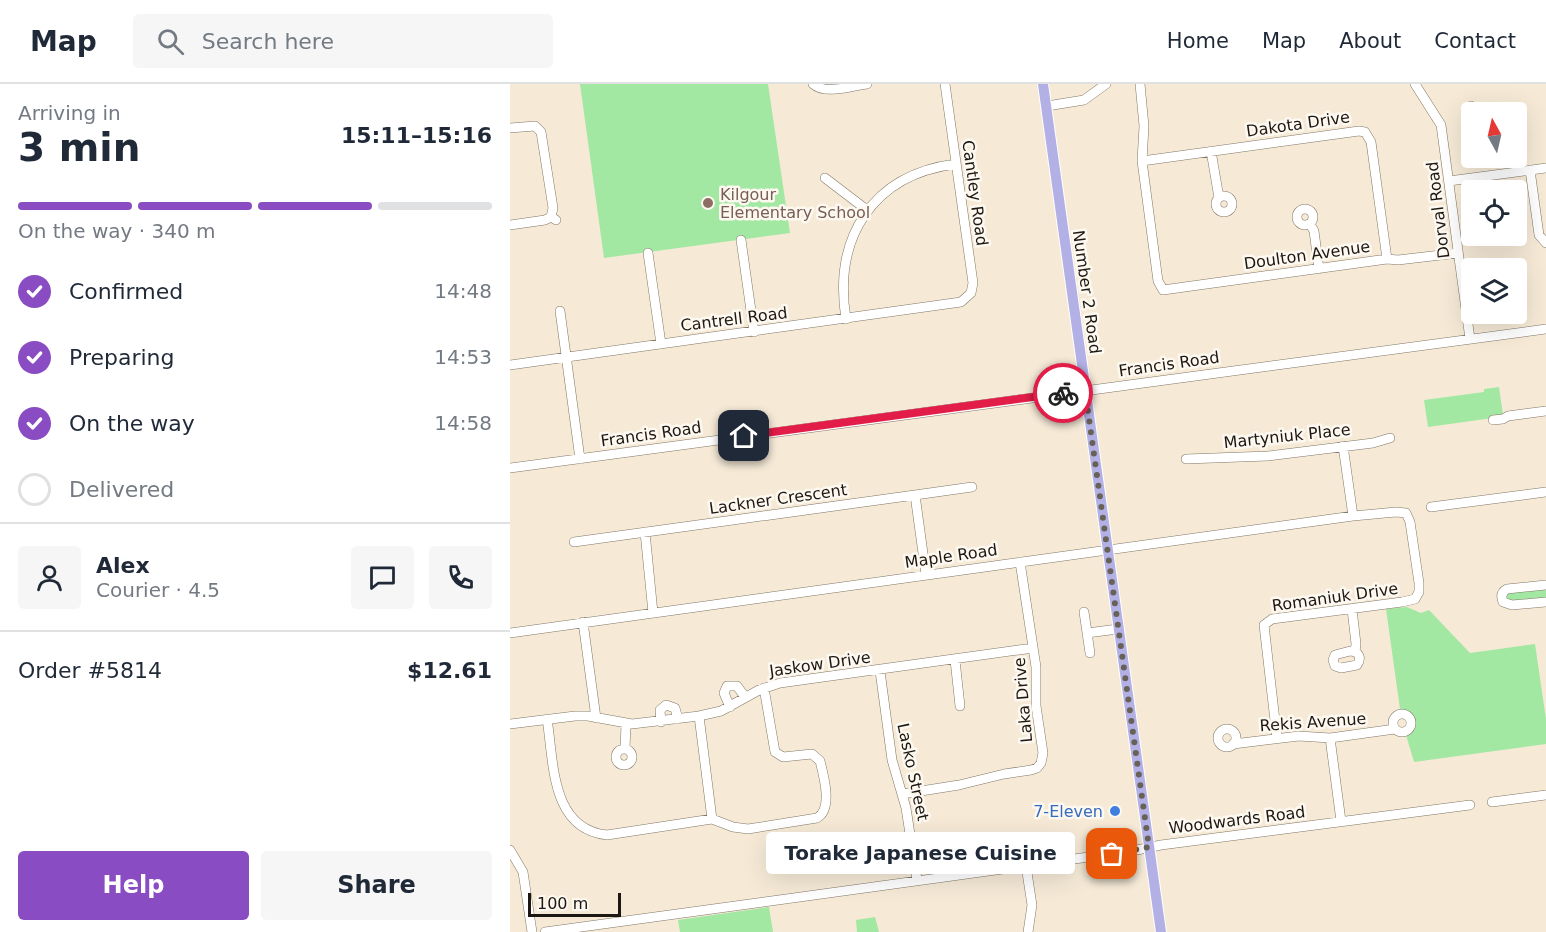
<!DOCTYPE html>
<meta charset="utf-8">
<style>
:root{--surface:#fff;--page:#f6f6f7;--text:#1f2937;--muted:#747a83;--line:#e0e1e3;--accent:#8a4cc2}
body{margin:0;font-family:"DejaVu Sans",sans-serif;background:var(--page);color:var(--text);height:100vh;display:flex;flex-direction:column;font-size:22px;white-space:nowrap}
*{box-sizing:border-box;margin:0}
p{font-size:20px;color:var(--muted)}
.icon{flex:none;width:33px;height:33px;fill:none;stroke:currentColor;stroke-width:2;stroke-linecap:round;stroke-linejoin:round}
.map{position:relative;flex:1;overflow:hidden}
.panel{display:flex;flex-direction:column;background:var(--surface);width:510px}
.panel>*{flex:none}
.needle{width:39px;rotate:352deg}
.buttons{position:absolute;left:951px;top:18px;display:grid;gap:12px}
.buttons a{display:grid;place-items:center;width:66px;height:66px;border-radius:6px;background:var(--surface);box-shadow:0 6px 24px #0002;font-size:30px}
.scale{position:absolute;left:18px;bottom:15px;width:93px;box-sizing:border-box;padding-left:6px;border:3px solid #1c1711;border-top:0;font-size:16px;line-height:21px;white-space:nowrap;color:#1c1711;-webkit-text-stroke:4px #fdf8f0;paint-order:stroke}
.pin{position:absolute;display:grid;place-items:center;width:51px;height:51px;color:#fff;margin:-26px;border-radius:12px;box-shadow:0 3px 9px #0006}
.courier{position:absolute;display:grid;place-items:center;width:60px;height:60px;margin:-30px;border:4px solid #e11d48;border-radius:50%;background:#fff;color:#222;box-shadow:0 2px 8px #0007}
.bubble{position:absolute;height:42px;border-radius:6px;background:var(--surface);box-shadow:0 6px 24px #0002;font-size:20px;font-weight:600;line-height:42px;text-align:center}
.summary em{font-style:normal;font-weight:600}
.summary div{display:flex;flex-direction:column-reverse}
.summary{display:flex;align-items:center;justify-content:space-between;height:102px;padding:0 18px}
h1{font-size:39px;font-weight:600;line-height:45px}
.bar{display:grid;grid-template-columns:repeat(4,1fr);gap:9px 6px;align-content:center;height:72px;padding:0 18px}
.bar i{height:8px;border-radius:4px;background:var(--line)}
.bar .on{background:var(--accent)}
.bar p{grid-column:span 4}
.line{display:flex;align-items:center;gap:15px;padding:0 18px;border-top:2px solid var(--line)}
.line div{flex:1}
.round{display:grid;place-items:center;flex:none;width:63px;height:63px;border-radius:6px;background:var(--page)}
ol{padding:0 18px;list-style:none}
li{display:flex;align-items:center;gap:18px;height:66px}
li p{margin-inline-start:auto}
li .icon{padding:6px;border-radius:50%;background:var(--accent);color:#fff;stroke-width:4}
li:last-child{color:var(--muted)}
li i{width:33px;height:33px;border:3px solid var(--line);border-radius:50%}
.cta{display:flex;gap:12px;margin-top:auto;padding:12px 18px}
.cta a{flex:1;height:69px;border-radius:6px;background:var(--accent);color:#fff;font-size:24px;font-weight:600;line-height:69px;text-align:center}
.cta a+a{background:var(--page);color:var(--text)}
header{display:flex;align-items:center;gap:36px;box-sizing:border-box;height:84px;padding:0 30px;background:var(--surface);border-bottom:2px solid var(--line)}
header strong{font-size:28px}
nav{display:flex;gap:33px;margin-inline-start:auto;font-size:21px}
.search{width:420px;height:54px;background:var(--page);display:flex;align-items:center;gap:15px;box-sizing:border-box;padding:0 21px;border-radius:6px;color:var(--muted);font-size:22px}
main{display:flex;flex:1;min-height:0}
.map>svg:first-child{display:block}
.green{fill:#a2e8a3}
.lines{fill:none;stroke-linecap:round;stroke-linejoin:round}
.minor-casing{stroke:#817665;stroke-width:10}
.major-casing{stroke:#fff;stroke-width:12}
.minor{stroke:#fff;stroke-width:9}
.major{stroke:#b3b0e6;stroke-width:10}
.done{stroke:#686156;stroke-width:6;stroke-dasharray:0 10.8}
.route{stroke:#e11d48;stroke-width:8}
.education-dot{fill:#8d6e63;stroke:#fdf8f0;stroke-width:2}
.shop-dot{fill:#3f7fe0;stroke:#fdf8f0;stroke-width:2}
.labels{text-anchor:middle;dominant-baseline:central;stroke-width:5;stroke-linejoin:round;paint-order:stroke}
.street-label{font-size:16px;fill:#1c1711;stroke:#fdf8f0}
.education-label{font-size:16px;fill:#785e54;stroke:#fdf8f0;text-anchor:start}
.shop-label{font-size:16px;fill:#366cbe;stroke:#fdf8f0;text-anchor:end}
</style>
<header>
<strong>Map</strong>
<div class="search"><svg class="icon" aria-label="search" viewBox="0 0 24 24"><circle cx="10" cy="10" r="6"/><path d="M15 15l6 6"/></svg>Search here</div>
<nav><a>Home</a><a>Map</a><a>About</a><a>Contact</a></nav>
</header>
<main>
<section class="panel">
<div class="summary"><div><h1>3 min</h1><p>Arriving in</p></div><em>15:11–15:16</em></div>
<div class="bar"><i class="on"></i><i class="on"></i><i class="on"></i><i></i><p>On the way · 340 m</p></div>
<ol>
<li><svg class="icon" aria-label="check" viewBox="0 0 24 24"><path d="M5 12l5 5 9-10"/></svg>Confirmed<p>14:48</p></li>
<li><svg class="icon" aria-label="check" viewBox="0 0 24 24"><path d="M5 12l5 5 9-10"/></svg>Preparing<p>14:53</p></li>
<li><svg class="icon" aria-label="check" viewBox="0 0 24 24"><path d="M5 12l5 5 9-10"/></svg>On the way<p>14:58</p></li>
<li><i></i>Delivered</li>
</ol>
<div class="line" style="height:108px"><a class="round"><svg class="icon" aria-label="person" viewBox="0 0 24 24"><circle cx="12" cy="8" r="4"/><path d="M4 21q1-7 8-7t8 7"/></svg></a><div><b>Alex</b><p>Courier · 4.5</p></div><a class="round"><svg class="icon" aria-label="chat" viewBox="0 0 24 24"><path d="M4 5h16v11H9l-5 4z"/></svg></a><a class="round"><svg class="icon" aria-label="phone" viewBox="0 0 24 24"><path d="M5 4h4l2 5-3 2q2 4 5 5l2-3 5 2v4C11 20 4 13 5 4z"/></svg></a></div>
<div class="line" style="height:78px"><div>Order #5814</div><b>$12.61</b></div>
<div class="cta"><a>Help</a><a>Share</a></div>
</section>
<div class="map">
<svg width="1036" height="848" viewBox="0 0 1036 848">
<rect width="100%" height="100%" fill="#f6ead7"/>
<!-- green -->
<path class="green" d="M70 0H258L280 149 94 174Z
M989 303 993 331 990 333 918 343 914 316 974 308V305Z
M1036 504V514L1002 517 997 515V509Z
M897 523 911 529 919 526 960 569 1025 560 1036 635V660L904 678 896 651 903 646 905 636 900 628 890 625 876 525Z
M259 823 263 848H170L168 836Z
M365 833 369 848H347L346 836Z"/>
<g class="lines">
<defs>
<path id="minor" d="M303 0C315 11 341 2 357 0
M630 0 634 42 632 77 648 197 653 206 877 175 888 176 948 169
M905 0 931 41 960 255
M537 22 574 16 596 0
M961 22 962 29
M0 44 25 42 31 48 43 124 41 133 46 136
M701 67 709 114
M632 77 849 47 855 48 861 58 877 175
M1020 86 1029 151 1036 159
M315 94 357 126
M939 97 1036 84
M706 120a8 8 0 1 1 16 0a8 8 0 1 1-16 0Z
M787 133a8 8 0 1 1 16 0a8 8 0 1 1-16 0Z
M800 140 804 147 809 185
M0 141 35 136 41 133
M231 156 244 248
M138 169 151 260
M50 227 70 375
M336 235C323 154 362 91 445 80
M0 281 451 218 461 209 463 199 435 0
M983 336 993 335 998 332 1036 327
M833 362 843 432
M676 375 758 372 863 359 880 354
M0 384 1036 245
M405 411 462 403
M921 423 1036 408
M135 448 143 529
M64 458 405 411 416 491
M1036 501 997 505C991 508 991 513 993 518L1002 521 1036 518
M842 525 846 560 845 568
M574 528 580 569
M73 538 86 634
M0 549 843 432 886 428 896 429 900 438 909 499V508L905 515 892 518 762 535 754 541 767 654
M577 549 608 545
M840 567C849 567 852 574 847 581L831 584 825 582 823 576 825 571Z
M445 576 450 622
M370 587 382 676 396 724 407 796
M220 623 214 609 217 602H227L235 613
M883 639a9 9 0 1 1 18 0a9 9 0 1 1-18 0Z
M189 632 202 735
M37 635C44 677 40 745 97 751L202 735 223 743 238 745 307 734C323 725 314 693 310 677L302 670 273 673 265 668 254 604
M151 638 150 626 156 621 165 624 168 635
M0 640 65 632H78L122 640 189 632 211 627 249 606 270 599 523 564
M708 654a9 9 0 1 1 18 0a9 9 0 1 1-18 0Z
M820 654 831 737
M723 660 789 652 820 654 885 645
M106 673a8 8 0 1 1 16 0a8 8 0 1 1-16 0Z
M115 665 116 640
M392 710 449 701 494 690 521 686 527 684 531 679 533 669 526 622V583L510 478
M982 718 1036 711
M0 766 13 788 22 848
M516 782 522 821 518 848
M35 848 523 781 627 766 651 761 960 721"/>
<path id="major" d="M533 0 651 848"/>
</defs>
<!-- minor casing -->
<use href="#minor" class="minor-casing"/>
<!-- major casing -->
<use href="#major" class="major-casing"/>
<!-- minor -->
<use href="#minor" class="minor"/>
<!-- major -->
<use href="#major" class="major"/>
</g>
<g class="lines">
<!-- done -->
<path class="done" d="M553 309 575 306 639 763 602 770"/>
<!-- route -->
<path class="route" d="M234 352 553 309"/>
</g>
<!-- markers -->
<circle class="education-dot" cx="198" cy="119" r="6"/>
<circle class="shop-dot" cx="605" cy="727" r="6"/>
<g class="labels">
<!-- street labels -->
<g class="street-label">
<text transform="translate(788 40) rotate(-8)">Dakota Drive</text>
<text transform="translate(465 109) rotate(82)">Cantley Road</text>
<text transform="translate(928 126) rotate(-97)">Dorval Road</text>
<text transform="translate(797 171) rotate(-8)">Doulton Avenue</text>
<text transform="translate(577 208) rotate(82)">Number 2 Road</text>
<text transform="translate(224 235) rotate(-7)">Cantrell Road</text>
<text transform="translate(659 280) rotate(-8)">Francis Road</text>
<text transform="translate(141 350) rotate(-8)">Francis Road</text>
<text transform="translate(777 352) rotate(-6)">Martyniuk Place</text>
<text transform="translate(268 415) rotate(-8)">Lackner Crescent</text>
<text transform="translate(441 472) rotate(-8)">Maple Road</text>
<text transform="translate(825 513) rotate(-8)">Romaniuk Drive</text>
<text transform="translate(310 580) rotate(-8)">Jaskow Drive</text>
<text transform="translate(513 616) rotate(-95)">Laka Drive</text>
<text transform="translate(803 638) rotate(-4)">Rekis Avenue</text>
<text transform="translate(403 688) rotate(78)">Lasko Street</text>
<text transform="translate(727 736) rotate(-7)">Woodwards Road</text>
</g>
<!-- education labels -->
<g class="education-label">
<text x="210" y="110">Kilgour<tspan x="210" dy="18">Elementary School</tspan></text>
</g>
<!-- shop labels -->
<g class="shop-label">
<text x="593" y="727">7-Eleven</text>
</g>
</g>
</svg>
<div class="buttons">
<a><svg class="needle" viewBox="-14 -14 28 28"><path d="M0-13l5 13h-10z" fill="#e53935"/><path d="M0 13l5-13h-10z" fill="#747a83"/></svg></a>
<a><svg class="icon" aria-label="locate" viewBox="0 0 24 24"><circle cx="12" cy="12" r="6"/><path d="M12 2v4M12 18v4M2 12h4M18 12h4"/></svg></a>
<a><svg class="icon" aria-label="layers" viewBox="0 0 24 24"><path d="M12 4l9 5-9 5-9-5zM3 14l9 5 9-5"/></svg></a>
</div>
<div class="scale">100 m</div>
<div class="pin" style="left:602px;top:770px;background:#ea580c"><svg class="icon" aria-label="bag" viewBox="0 0 24 24"><path d="M5 8h14l-1 12H6zM9 8a3 3 0 0 1 6 0"/></svg></div>
<div class="pin" style="left:234px;top:352px;background:#1f2937"><svg class="icon" aria-label="home" viewBox="0 0 24 24"><path d="M3 11l9-7 9 7M6 9v11h12V9"/></svg></div>
<div class="courier" style="left:553px;top:309px"><svg class="icon" aria-label="bike" viewBox="0 0 24 24"><circle cx="6" cy="16" r="4"/><circle cx="18" cy="16" r="4"/><path d="M6 16l4-8h5l3 8M10 8l3 8H6M13 5h3"/></svg></div>
<div class="bubble" style="left:256px;top:748px;width:309px">Torake Japanese Cuisine</div>
</div>
</main>
